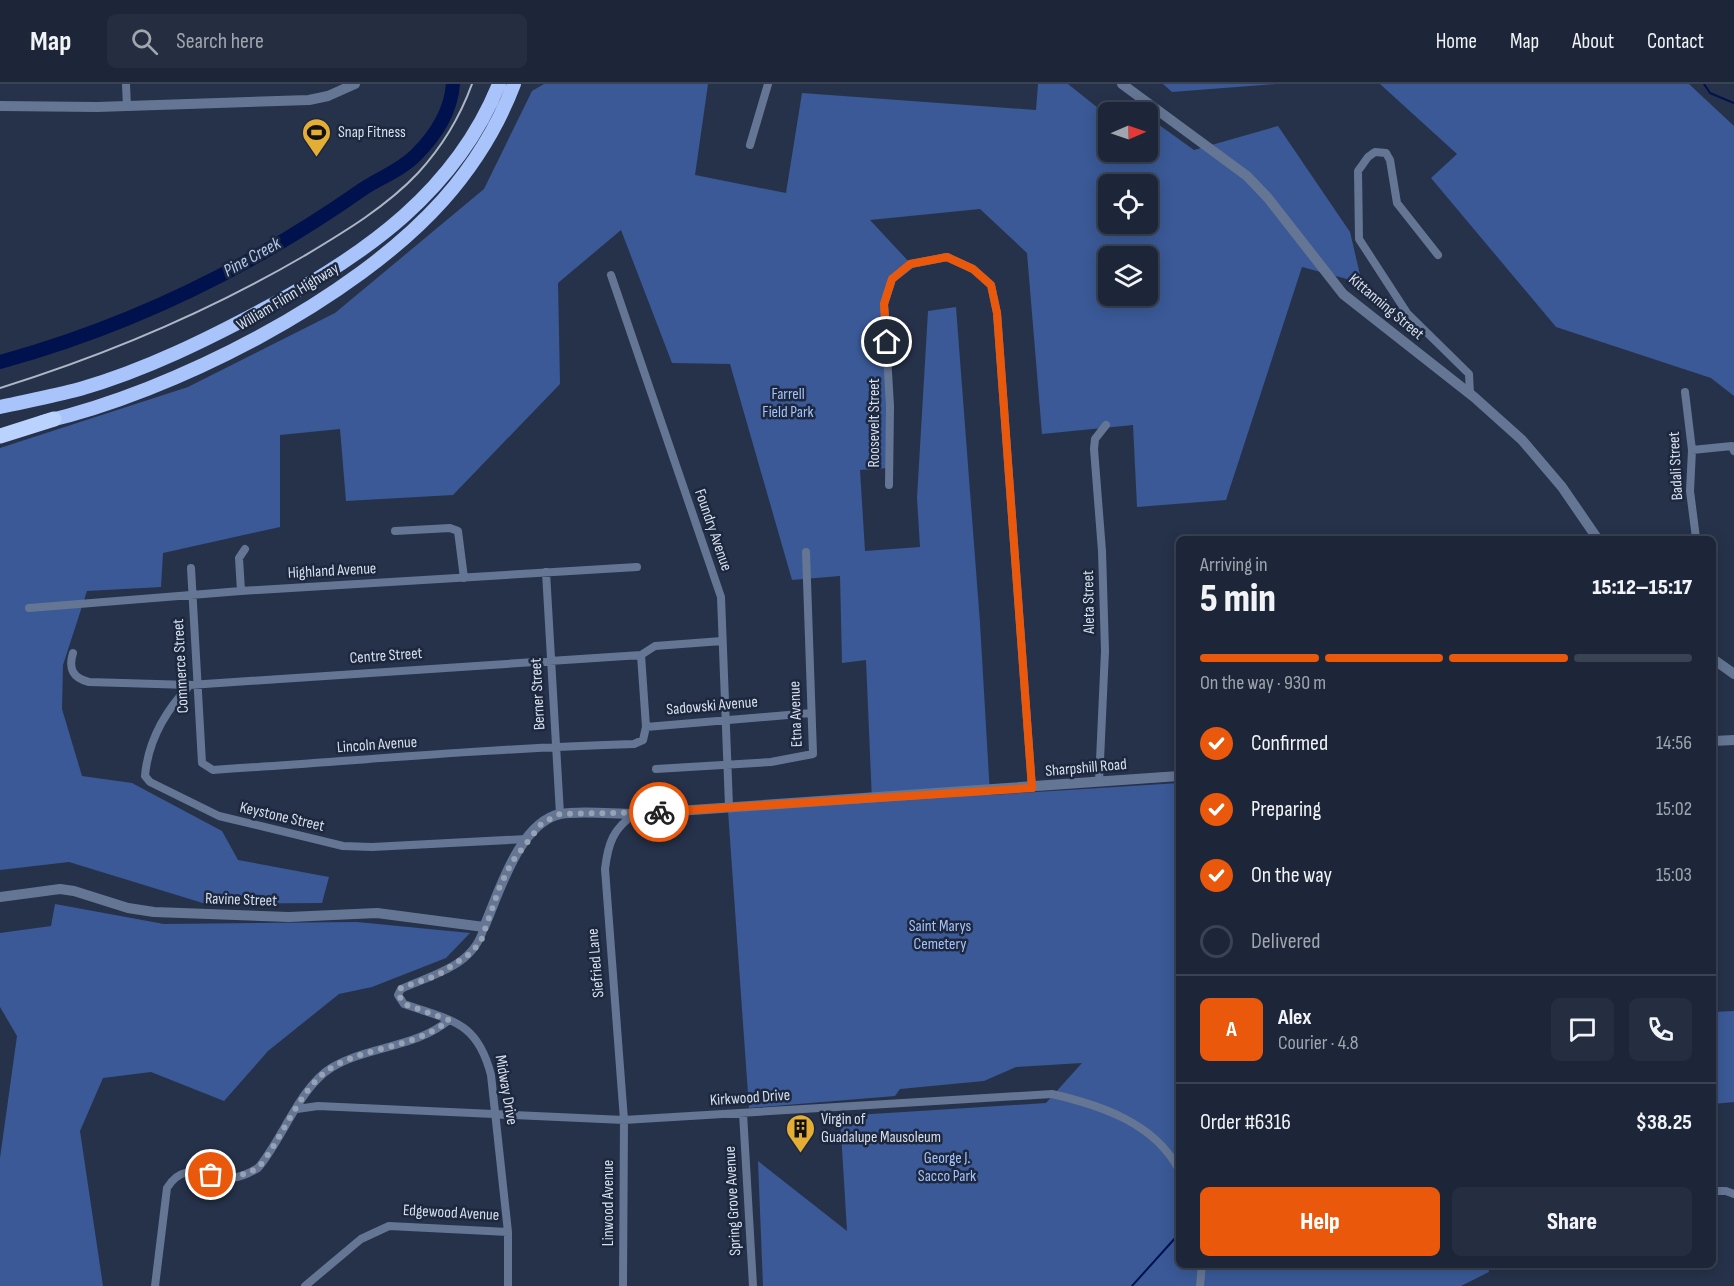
<!DOCTYPE html>
<meta charset="utf-8">
<style>
:root{--surface:#1c2638;--page:#252e40;--text:#f1f3f6;--muted:#a0a5ae;--line:#3a4353;--accent:#ea580c}
body{margin:0;font-family:"Sofia Sans Condensed",sans-serif;background:var(--page);color:var(--text);height:100vh;display:flex;flex-direction:column;font-size:22px;white-space:nowrap}
*{box-sizing:border-box;margin:0}
p{font-size:20px;color:var(--muted)}
.icon{flex:none;width:33px;height:33px;fill:none;stroke:currentColor;stroke-width:2;stroke-linecap:round;stroke-linejoin:round}
.map{position:relative;flex:1;overflow:hidden}
.side{position:absolute;left:1176px;top:452px;width:540px;height:732px;display:flex;flex-direction:column;background:var(--surface);border-radius:9px;box-shadow:0 3px 15px #0003,0 0 0 2px var(--line)}
.side>*{flex:none}
.needle{width:39px;rotate:88deg}
.buttons{position:absolute;left:1098px;top:18px;display:grid;gap:12px}
.buttons a{display:grid;place-items:center;width:60px;height:60px;border-radius:9px;background:var(--surface);box-shadow:0 3px 15px #0003,0 0 0 2px var(--line);font-size:30px}
.pin{position:absolute;display:grid;place-items:center;width:51px;height:51px;color:#fff;margin:-26px;border:3px solid #fff;border-radius:50%;box-shadow:0 2px 6px #0007}
.courier{position:absolute;display:grid;place-items:center;width:60px;height:60px;margin:-30px;border:4px solid #ea580c;border-radius:50%;background:#fff;color:#222;box-shadow:0 2px 8px #0007}
.headline em{font-style:normal;font-weight:800}
.headline div{display:flex;flex-direction:column-reverse}
.headline{display:flex;align-items:center;justify-content:space-between;height:102px;padding:0 24px}
h1{font-size:39px;font-weight:800;line-height:45px}
.bar{display:grid;grid-template-columns:repeat(4,1fr);gap:9px 6px;align-content:center;height:72px;padding:0 24px}
.bar i{height:8px;border-radius:4px;background:var(--line)}
.bar .active{background:var(--accent)}
.bar p{grid-column:span 4}
.line{display:flex;align-items:center;gap:15px;padding:0 24px;border-top:2px solid var(--line)}
.line div{flex:1}
.round{display:grid;place-items:center;flex:none;width:63px;height:63px;border-radius:9px;background:var(--page)}
ol{padding:0 24px;list-style:none}
li{display:flex;align-items:center;gap:18px;height:66px}
li p{margin-inline-start:auto}
li .icon{padding:6px;border-radius:50%;background:var(--accent);color:#fff;stroke-width:4}
li:last-child{color:var(--muted)}
li i{width:33px;height:33px;border:3px solid var(--line);border-radius:50%}
.cta{display:flex;gap:12px;margin-top:auto;padding:12px 24px}
.cta a{flex:1;height:69px;border-radius:9px;background:var(--accent);color:#fff;font-size:24px;font-weight:800;line-height:69px;text-align:center}
.cta a+a{background:var(--page);color:var(--text)}
header{display:flex;align-items:center;gap:36px;box-sizing:border-box;height:84px;padding:0 30px;background:var(--surface);border-bottom:2px solid var(--line)}
header strong{font-size:28px}
nav{display:flex;gap:33px;margin-inline-start:auto;font-size:21px}
.search{width:420px;height:54px;background:var(--page);display:flex;align-items:center;gap:15px;box-sizing:border-box;padding:0 21px;border-radius:9px;color:var(--muted);font-size:22px}
.map>svg:first-child{display:block}
.green{fill:#3a5996;fill-rule:evenodd}
.lines{fill:none;stroke-linecap:round;stroke-linejoin:round}
.stream{stroke:#00124e;stroke-width:2}
.river{stroke:#00124e;stroke-width:14}
.minor{stroke:#657694;stroke-width:8}
.tertiary{stroke:#657694;stroke-width:10}
.trunk{stroke:#a8c4fa;stroke-width:14}
.motorway{stroke:#bad2fe;stroke-width:15}
.rail{stroke:#acb6c7;stroke-width:2}
.done{stroke:#98a2b5;stroke-width:6;stroke-dasharray:0 10.8}
.route{stroke:#ea580c;stroke-width:8}
.labels{text-anchor:middle;dominant-baseline:central;stroke-width:5;stroke-linejoin:round;paint-order:stroke}
.poi-label{font-size:16px;fill:#d6dfee;stroke:#1d283f;text-anchor:start}
.street-label{font-size:16px;fill:#d6dfee;stroke:#1d283f}
.park-label{font-size:16px;fill:#a4c2fa;stroke:#1d283f}
.water-label{font-size:18px;font-style:italic;fill:#b4c8ed;stroke:#1d283f}
</style>
<header>
<strong>Map</strong>
<div class="search"><svg class="icon" aria-label="search" viewBox="0 0 24 24"><circle cx="10" cy="10" r="6"/><path d="M15 15l6 6"/></svg>Search here</div>
<nav><a>Home</a><a>Map</a><a>About</a><a>Contact</a></nav>
</header>
<div class="map">
<svg width="1734" height="1202" viewBox="0 0 1734 1202">
<rect width="100%" height="100%" fill="#26324a"/>
<!-- green -->
<path class="green" d="M544 0H708L695 91 786 109 802 9 1036 26 1038 0H1068L1108 32V68H1148V33L1194 66 1278 42 1350 148 1362 199 1302 183 1226 416 1137 423 1133 341 1042 350 1027 169 980 125 870 136 911 180 892 195 884 220 889 384 860 386 865 467 920 463 917 414 928 227 956 223 980 539 990 711 1179 699V1180H1488L1489 1188 1461 1202H763L758 1077 847 1147 840 1032 1046 1019 1082 979 1016 983 984 997 900 1005 895 1012 749 1024 728 727 872 718 866 576 842 579 840 492 792 496 730 280 672 279 621 146 558 199 560 300 453 411 346 417 340 345 280 351V443L163 469 161 503 87 507 63 581 62 625 82 692 132 699 222 747 238 776 329 793 322 819 206 820 69 778 0 786V364L188 303 335 229 484 105 532 7ZM1108 100H1148V140H1108ZM1108 172H1148V212H1108Z
M1163 0H1276L1172 8Z
M1380 0H1689L1734 42V312L1711 294 1556 243 1431 94 1457 70Z
M55 820 164 840 357 838 470 849 446 874 372 903 339 910 268 967 224 1017 151 988 103 994 80 1047 103 1202H0V1074L17 952 0 923V849L51 842Z
M1734 927V1018L1713 1020V928Z"/>
<g class="lines">
<!-- stream -->
<path class="stream" d="M1704 0 1710 9 1734 19
M1132 1202 1177 1152"/>
<!-- river -->
<path class="river" d="M0 278C131 242 252 183 363 105 381 93 400 87 416 71 435 52 451 27 453 0"/>
<!-- minor -->
<path class="minor" d="M126 0 127 23
M750 61 768 0
M1438 171 1397 119 1390 76 1386 69 1375 68 1368 73 1358 87 1359 155 1407 229 1469 290 1470 310
M611 191 721 513 729 722
M1685 308 1692 366 1690 407 1696 454
M1692 366 1732 362 1734 367
M889 401 890 322 884 220 892 195 911 180 947 173 973 185 991 201 997 229 1032 704
M395 447 450 444 458 447 464 494
M191 484 202 679 213 686C353 677 494 664 634 660L643 656 646 643 641 571
M546 488 560 730
M241 507 239 474 245 465
M29 524 241 507 637 483
M73 569C68 585 73 594 89 598L190 601 641 571 655 562 722 557
M190 601C166 626 148 657 145 692L150 698 219 732 343 762 372 763 527 755
M646 643 811 629
M656 685 771 678 813 670 806 468
M1099 698 1105 567 1102 467 1094 365 1095 355 1106 341
M484 843C474 882 434 890 401 905L398 911 404 920C452 937 477 937 491 991L508 1148V1202
M297 1025 318 1022 624 1036 1052 1010C1100 1021 1155 1039 1179 1086
M743 1029 753 1202
M1713 1107H1726L1734 1110
M155 1202 167 1104C185 1075 205 1095 232 1094 241 1093 250 1089 258 1084 282 1056 300 1003 331 984 367 962 416 964 449 936
M305 1202 361 1155 389 1142 508 1148
M623 1202 624 1036 605 785C608 760 613 744 635 730
M1200 1202 1202 1180"/>
<!-- tertiary -->
<path class="tertiary" d="M1122 0 1247 92 1268 114 1343 210 1474 313 1522 356 1562 403 1597 454
M0 22 97 23 309 16 328 12 355 0
M1713 575 1734 590
M1713 657 1734 656
M0 813 60 805 74 807 128 824 154 828 289 833 377 829 484 843C499 809 519 739 560 730 581 726 613 730 635 730L1179 692"/>
<!-- trunk -->
<path class="trunk" d="M0 323C27 317 54 312 80 305 146 286 208 255 268 223 366 170 456 107 499 0
M43 338C173 308 354 216 443 116 474 81 498 42 514 0"/>
<!-- motorway -->
<path class="motorway" d="M0 352 54 335"/>
<!-- rail -->
<path class="rail" d="M0 304C106 271 208 228 304 172 344 148 386 123 418 89 442 63 460 33 472 0"/>
</g>
<g class="lines">
<!-- done -->
<path class="done" d="M211 1091C230 1094 241 1093 258 1084 282 1056 300 1003 331 984 367 962 416 964 449 936L404 920 398 910 401 904 438 891 471 869 481 857 500 802 512 778 542 739 560 730 659 728"/>
<!-- route -->
<path class="route" d="M659 728 1032 704 997 229 991 201 973 185 947 173 910 180 892 195 884 220 887 258"/>
</g>
<!-- icons -->
<defs>
<symbol id="stadium-pin" viewBox="-11 -11 22 30"><path d="M0 17L-7.5 6A9.5 9.5 0 1 1 7.5 6Z" fill="#e4ae35" stroke="#1d283f"/><path d="M0-5a6.5 5 0 1 0 0 10a6.5 5 0 1 0 0-10ZM-3.5-1.8h7v3.6h-7Z" fill="#111"/></symbol>
<symbol id="building-pin" viewBox="-11 -11 22 30"><path d="M0 17L-7.5 6A9.5 9.5 0 1 1 7.5 6Z" fill="#e4ae35" stroke="#1d283f"/><path d="M-4-6H4V6H1V3H-1V6H-4ZM-2.5-4.3h1.7v1.8h-1.7ZM.8-4.3h1.7v1.8H.8ZM-2.5-1h1.7V.8h-1.7ZM.8-1h1.7V.8H.8Z" fill="#111"/></symbol>
</defs>
<g fill-rule="evenodd">
<use href="#stadium-pin" x="300" y="32" width="33" height="45"/>
<use href="#building-pin" x="784" y="1028" width="33" height="45"/>
</g>
<g class="labels">
<!-- poi labels -->
<g class="poi-label">
<text x="338" y="48">Snap Fitness</text>
<text x="821" y="1035">Virgin of<tspan x="821" dy="18">Guadalupe Mausoleum</tspan></text>
</g>
<!-- street labels -->
<g class="street-label">
<text transform="translate(288 213) rotate(-31)">William Flinn Highway</text>
<text transform="translate(1386 223) rotate(40)">Kittanning Street</text>
<text transform="translate(874 339) rotate(-90)">Roosevelt Street</text>
<text transform="translate(1676 382) rotate(-93)">Badali Street</text>
<text transform="translate(713 446) rotate(71)">Foundry Avenue</text>
<text transform="translate(332 487) rotate(-3)">Highland Avenue</text>
<text transform="translate(1089 518) rotate(-91)">Aleta Street</text>
<text transform="translate(386 572) rotate(-4)">Centre Street</text>
<text transform="translate(181 582) rotate(-93)">Commerce Street</text>
<text transform="translate(538 610) rotate(-93)">Berner Street</text>
<text transform="translate(712 622) rotate(-5)">Sadowski Avenue</text>
<text transform="translate(796 630) rotate(-92)">Etna Avenue</text>
<text transform="translate(377 661) rotate(-4)">Lincoln Avenue</text>
<text transform="translate(1086 684) rotate(-5)">Sharpshill Road</text>
<text transform="translate(282 733) rotate(13)">Keystone Street</text>
<text transform="translate(241 816) rotate(2)">Ravine Street</text>
<text transform="translate(596 879) rotate(-95)">Siefried Lane</text>
<text transform="translate(506 1006) rotate(80)">Midway Drive</text>
<text transform="translate(750 1014) rotate(-4)">Kirkwood Drive</text>
<text transform="translate(733 1117) rotate(-93)">Spring Grove Avenue</text>
<text transform="translate(608 1119) rotate(-90)">Linwood Avenue</text>
<text transform="translate(451 1129) rotate(3)">Edgewood Avenue</text>
</g>
<!-- park labels -->
<g class="park-label">
<text x="788" y="310">Farrell<tspan x="788" dy="18">Field Park</tspan></text>
<text x="940" y="842">Saint Marys<tspan x="940" dy="18">Cemetery</tspan></text>
<text x="947" y="1074">George J.<tspan x="947" dy="18">Sacco Park</tspan></text>
</g>
<!-- water labels -->
<g class="water-label">
<text transform="translate(252 173) rotate(-29)">Pine Creek</text>
</g>
</g>
</svg>
<div class="buttons">
<a><svg class="needle" viewBox="-14 -14 28 28"><path d="M0-13l5 13h-10z" fill="#e53935"/><path d="M0 13l5-13h-10z" fill="#a0a5ae"/></svg></a>
<a><svg class="icon" aria-label="locate" viewBox="0 0 24 24"><circle cx="12" cy="12" r="6"/><path d="M12 2v4M12 18v4M2 12h4M18 12h4"/></svg></a>
<a><svg class="icon" aria-label="layers" viewBox="0 0 24 24"><path d="M12 4l9 5-9 5-9-5zM3 14l9 5 9-5"/></svg></a>
</div>
<div class="pin" style="left:211px;top:1091px;background:#ea580c"><svg class="icon" aria-label="bag" viewBox="0 0 24 24"><path d="M5 8h14l-1 12H6zM9 8a3 3 0 0 1 6 0"/></svg></div>
<div class="pin" style="left:887px;top:258px;background:#1f2937"><svg class="icon" aria-label="home" viewBox="0 0 24 24"><path d="M3 11l9-7 9 7M6 9v11h12V9"/></svg></div>
<div class="courier" style="left:659px;top:728px"><svg class="icon" aria-label="bike" viewBox="0 0 24 24"><circle cx="6" cy="16" r="4"/><circle cx="18" cy="16" r="4"/><path d="M6 16l4-8h5l3 8M10 8l3 8H6M13 5h3"/></svg></div>
<section class="side">
<div class="headline"><div><h1>5 min</h1><p>Arriving in</p></div><em>15:12–15:17</em></div>
<div class="bar"><i class="active"></i><i class="active"></i><i class="active"></i><i></i><p>On the way · 930 m</p></div>
<ol>
<li><svg class="icon" aria-label="check" viewBox="0 0 24 24"><path d="M5 12l5 5 9-10"/></svg>Confirmed<p>14:56</p></li>
<li><svg class="icon" aria-label="check" viewBox="0 0 24 24"><path d="M5 12l5 5 9-10"/></svg>Preparing<p>15:02</p></li>
<li><svg class="icon" aria-label="check" viewBox="0 0 24 24"><path d="M5 12l5 5 9-10"/></svg>On the way<p>15:03</p></li>
<li><i></i>Delivered</li>
</ol>
<div class="line" style="height:108px"><b class="round" style="background:var(--accent);color:#fff">A</b><div><b>Alex</b><p>Courier · 4.8</p></div><a class="round"><svg class="icon" aria-label="chat" viewBox="0 0 24 24"><path d="M4 5h16v11H9l-5 4z"/></svg></a><a class="round"><svg class="icon" aria-label="phone" viewBox="0 0 24 24"><path d="M5 4h4l2 5-3 2q2 4 5 5l2-3 5 2v4C11 20 4 13 5 4z"/></svg></a></div>
<div class="line" style="height:78px"><div>Order #6316</div><b>$38.25</b></div>
<div class="cta"><a>Help</a><a>Share</a></div>
</section>
</div>
